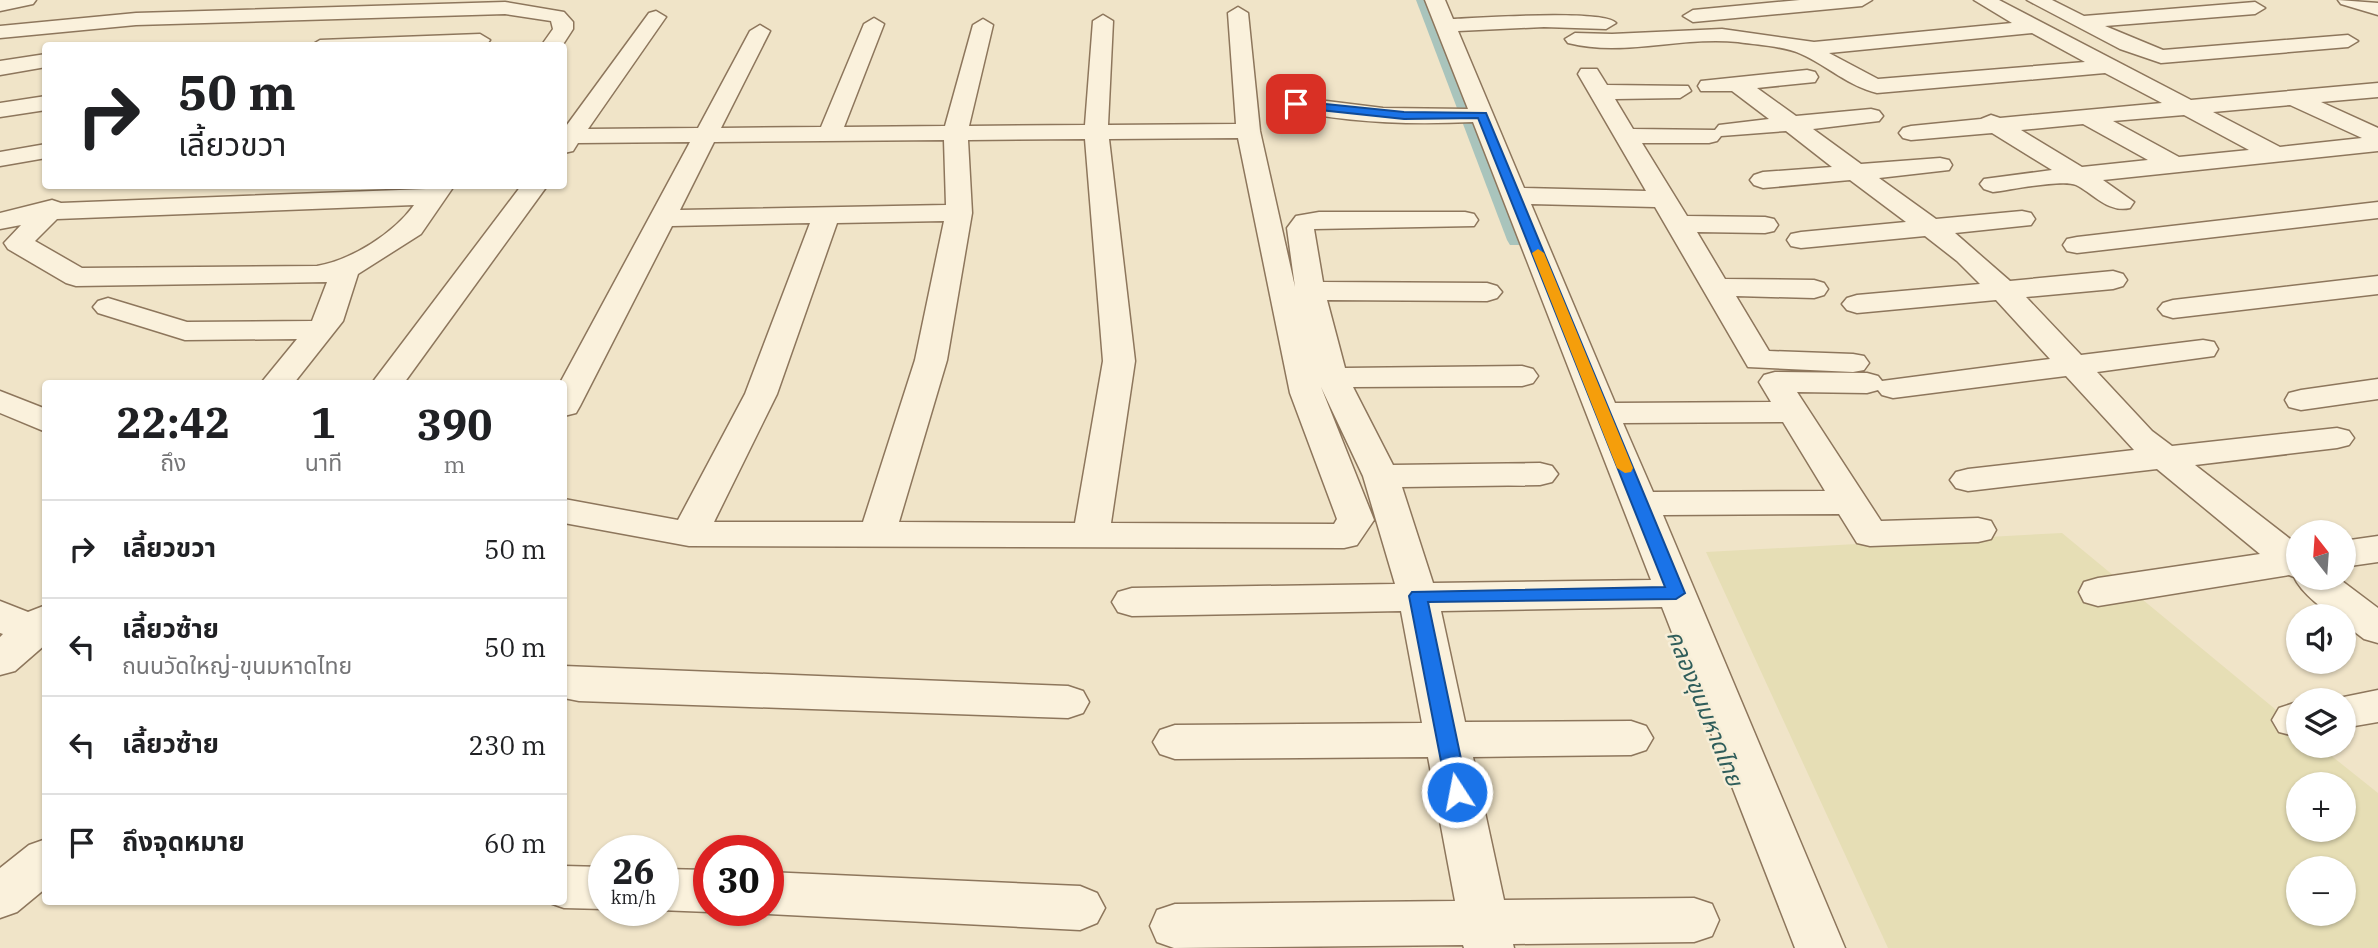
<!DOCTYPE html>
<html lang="th">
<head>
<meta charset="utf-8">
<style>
  :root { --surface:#fff; --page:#f6f6f6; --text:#202124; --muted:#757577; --line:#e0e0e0 }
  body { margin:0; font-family:"IBM Plex Serif","Noto Sans Thai",serif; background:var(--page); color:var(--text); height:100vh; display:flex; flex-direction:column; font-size:26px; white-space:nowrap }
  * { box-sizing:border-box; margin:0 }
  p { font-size:23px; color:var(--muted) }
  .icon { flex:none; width:38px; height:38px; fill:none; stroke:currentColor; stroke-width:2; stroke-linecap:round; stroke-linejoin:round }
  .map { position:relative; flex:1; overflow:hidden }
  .side { position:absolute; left:42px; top:380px; width:525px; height:525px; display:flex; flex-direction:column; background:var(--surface); border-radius:7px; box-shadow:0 2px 5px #0004 }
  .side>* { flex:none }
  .hud { position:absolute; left:42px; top:42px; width:525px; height:147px; border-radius:7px; box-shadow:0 2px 5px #0004; background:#fff; color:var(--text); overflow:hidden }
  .needle { width:46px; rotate:343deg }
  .controls { position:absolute; left:2286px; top:520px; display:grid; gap:14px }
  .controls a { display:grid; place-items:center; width:70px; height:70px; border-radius:50%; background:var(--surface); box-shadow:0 2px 5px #0004; font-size:35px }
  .speed { position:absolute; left:588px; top:835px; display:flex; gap:14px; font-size:35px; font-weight:700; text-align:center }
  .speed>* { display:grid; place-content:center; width:91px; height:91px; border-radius:50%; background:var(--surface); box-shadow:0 2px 5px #0004; line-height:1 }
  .speed small { font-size:18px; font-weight:400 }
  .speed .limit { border:10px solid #d22; background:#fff; color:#111 }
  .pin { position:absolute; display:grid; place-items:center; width:60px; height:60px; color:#fff; margin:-30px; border-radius:14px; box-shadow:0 4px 10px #0006 }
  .me { position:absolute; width:77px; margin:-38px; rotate:349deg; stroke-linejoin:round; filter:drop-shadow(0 0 5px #0008) }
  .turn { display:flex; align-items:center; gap:24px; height:147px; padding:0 21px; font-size:32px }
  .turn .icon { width:91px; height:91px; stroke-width:2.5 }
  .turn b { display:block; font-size:49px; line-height:60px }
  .eta { display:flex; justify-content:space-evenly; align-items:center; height:119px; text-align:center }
  .eta b { font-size:42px; font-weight:800; line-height:49px }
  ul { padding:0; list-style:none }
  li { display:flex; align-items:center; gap:21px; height:98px; padding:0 21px; border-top:2px solid var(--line) }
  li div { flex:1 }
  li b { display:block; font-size:26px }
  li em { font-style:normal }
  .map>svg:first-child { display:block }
  .farmland { fill:#e6deb5; fill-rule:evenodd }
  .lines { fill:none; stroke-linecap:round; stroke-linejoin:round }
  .canal { fill:#a9c4bc; fill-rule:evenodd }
  .minor-casing { stroke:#8d765c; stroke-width:3 }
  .minor { fill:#faf1dc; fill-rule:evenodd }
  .route { fill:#1a73e8; stroke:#114b97; stroke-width:2 }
  .slow { fill:#f59e0b }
  .labels { text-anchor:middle; stroke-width:5; stroke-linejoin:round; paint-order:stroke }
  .water-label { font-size:23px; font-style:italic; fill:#2f5d5a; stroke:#f7eed8 }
</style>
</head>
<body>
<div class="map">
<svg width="2378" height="948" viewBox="0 0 2378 948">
  <rect width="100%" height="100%" fill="#f0e4c8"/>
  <path class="farmland" d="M2062 533 2298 728V746H2319L2378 793V948H1888L1706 552ZM2298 784H2343V830H2298ZM2298 868H2343V914H2298Z"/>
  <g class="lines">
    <path class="canal" d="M1416 0H1434L1531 240 1528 245H1510L1507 240Z"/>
    <defs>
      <path id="minor" d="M0 0H36L33 4 0 11Z
        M1425 0H1445L1453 19C1477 18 1605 9 1616 23L1606 29 1544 27 1458 31 1524 188 1646 191 1578 74 1581 69H1597L1607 85 1688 86 1691 91 1680 98 1615 99 1633 129 1715 130 1719 125 1769 119 1732 91H1701L1698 86 1701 81 1807 70 1815 72 1818 77 1815 82 1757 88 1796 116 1871 109 1879 111 1883 116 1879 121 1813 129 1861 164 1940 158 1949 160 1952 165 1949 170 1879 178 1936 219 2022 211 2031 213 2035 219 2031 225 1955 233 2010 281 2113 271 2123 274 2127 280 2123 286 2113 289 2026 297 2081 355 2203 340 2214 342 2218 349 2214 356 2097 372 2152 431 2172 446 2337 428 2349 431 2354 438 2349 445 2337 448 2195 465 2298 545V578H2338L2378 608V643L2364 639 2343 623V616C2327 616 2300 591 2294 577L2289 575 2098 606 2084 602 2079 592 2084 582 2098 578 2260 554 2157 469 1968 491 1956 488 1950 480 1956 472 1968 469 2134 450 2066 376 1893 398 1882 395 1878 390 1867 393 1797 392 1881 521 1978 518 1991 521 1996 530 1991 539 1978 542 1870 546 1857 543 1839 514 1663 515 1845 948H1795L1662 607 1441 611 1465 722 1631 721 1646 726 1653 738 1646 750 1631 755 1473 757 1504 900 1694 898 1712 904 1719 920 1712 936 1694 942 1513 944 1514 948H1464L1463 945 1174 948 1157 942 1150 926 1157 910 1175 904 1455 901 1428 757 1175 759 1160 754 1153 742 1160 730 1175 725 1422 723 1401 611 1132 616 1118 612 1112 602 1118 592 1132 588 1395 584 1363 476 1321 387 1374 520 1357 545 1344 548 689 546 564 523V499L678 520 745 394 810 223 672 226 580 406 576 413 564 416V383H560L690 142 578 143 573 151 564 153V129L649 13 656 11 666 17 588 129 698 128 750 31 760 25 770 31 721 128 821 127 864 24 874 18 884 24 844 127 945 126 973 25 983 19 993 25 969 126 1085 125 1093 21 1103 15 1113 21 1108 125 1236 124 1228 13 1238 7 1248 13 1260 131 1295 287 1287 228 1296 216 1319 212H1465L1474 214 1478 220 1474 226 1314 229 1323 282 1487 283 1497 286 1502 292 1497 298 1487 301 1327 300 1345 368 1522 366 1533 369 1538 376 1533 383 1522 386 1353 387 1393 465 1540 463 1552 466 1558 474 1552 482 1540 485 1402 487 1433 583 1651 580 1473 122C1408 125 1341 123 1278 107L1270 95 1281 88 1289 90 1294 97 1383 108 1468 109ZM1786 131 1832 167 1763 172 1754 175 1750 180 1754 185 1763 188 1850 180 1906 222 1801 232 1791 234 1787 240 1791 246 1801 248 1925 236 1957 261 1980 284 1857 295 1847 298 1842 304 1847 310 1857 313 1996 300 2050 359 1882 381 1878 376 1867 373 1775 372 1764 375 1759 382 1771 402 1615 403 1531 204 1655 207 1748 367 1853 372 1864 370 1869 363 1864 356 1853 354 1769 351 1736 296 1814 298 1824 295 1828 289 1824 283 1814 280 1725 279 1697 232 1765 233 1774 231 1778 225 1774 219 1765 217 1687 216 1642 143H1709L1717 141 1721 136ZM1238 138 1290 393 1337 519 1334 524 1111 523 1135 361 1109 139ZM1085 139 1103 361 1075 523 899 522 947 360 972 213 968 140ZM944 140 946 205 680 210 714 142ZM944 221 915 360 863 522H714L777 394 837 223ZM1783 422 1825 491 1653 492 1623 423Z
        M1800 0H1872L1862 6 1693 22 1683 16 1693 10Z
        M1974 0H1999L2191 100 2378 83V97L2321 102 2378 128V151L2103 180 2134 202 2130 208C2108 213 2094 194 2076 185 2063 179 2010 190 1993 192L1984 189 1980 184 1984 179 2052 170 1992 133 1911 140 1903 138 1899 133 1903 128 1911 126 1981 119 1991 115 2000 118 2162 103 2105 73 1877 93C1848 86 1828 66 1801 54 1784 46 1757 45 1738 42 1682 36 1623 57 1568 43L1565 39 1575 33 1612 34 1722 29 1814 42 2012 23ZM2032 33 2085 62 1878 79 1829 53ZM2290 105 2362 138 2280 147 2213 112ZM2184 115 2249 150 2179 157 2113 121ZM2083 124 2148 160 2082 167 2021 130Z
        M2027 0H2052L2084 16 2255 2 2265 8 2255 14 2105 26 2163 50 2348 35 2358 41 2348 47 2161 63 2120 49Z
        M2338 0 2378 3V15L2341 4Z
        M505 2 564 12 573 22V29L562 46H541L553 29 551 21 505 14 136 25 0 38V26L136 13Z
        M480 34 490 40 487 44 310 46 320 40Z
        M46 54V67L0 75V61Z
        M46 96V110L0 117V103Z
        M46 144V158L0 166V152Z
        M428 186H454L421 234 358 274 343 321 294 383H261L297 339 185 340 98 313 93 307 98 301 108 298 187 322 312 321 327 282 76 286 66 283 8 249 4 243 21 225 0 229V213L52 200 61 203 426 189ZM414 205C394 233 352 260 317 266L82 268 35 241 57 219Z
        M521 186H547L404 383H372Z
        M2378 202V218L2077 253 2067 251 2063 245 2067 239 2077 237Z
        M2378 276V294L2173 318 2163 315 2158 309 2163 303 2173 300Z
        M2378 379V399L2301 410 2289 407 2285 400 2289 393 2301 390Z
        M0 391 46 409V432L0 413Z
        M2378 536V562L2343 567V541Z
        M0 601 28 612 46 605V644L15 671 0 675V637L3 634 0 633Z
        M564 666 1068 686 1083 691 1089 702 1083 713 1068 718 579 701 564 698Z
        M2378 690V722L2343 728V700H2329Z
        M2294 703H2298V737L2279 732 2272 720 2279 708Z
        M46 839V888L17 912 0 918V868L29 845Z
        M564 866 604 867V909L564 908 547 902 564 901Z
        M663 869 709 870V910H715L709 912 659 910H663Z
        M768 872 1080 886 1097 893 1105 908 1097 923 1080 930 768 914 756 910H768Z"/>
    </defs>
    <use href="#minor" class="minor-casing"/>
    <use href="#minor" class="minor"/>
  </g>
  <path class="route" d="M1296 101 1404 112 1486 113 1685 593 1676 599 1428 602 1468 792 1465 798 1457 800 1450 798 1447 792 1409 596 1412 592 1665 587 1478 118 1404 119 1292 107V102Z"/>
  <path class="slow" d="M1538 249 1544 253 1633 468 1631 472 1625 473 1617 468 1532 253Z"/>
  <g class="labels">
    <g class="water-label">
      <text transform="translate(1705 708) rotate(68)" y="8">คลองขุนมหาดไทย</text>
    </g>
  </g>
</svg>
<div class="controls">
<a><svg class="needle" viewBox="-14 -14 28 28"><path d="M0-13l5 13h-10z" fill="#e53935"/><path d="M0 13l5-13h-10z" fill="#757577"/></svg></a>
<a><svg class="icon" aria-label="sound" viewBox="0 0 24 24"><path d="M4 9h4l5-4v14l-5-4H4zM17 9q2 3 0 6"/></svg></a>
<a><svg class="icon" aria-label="layers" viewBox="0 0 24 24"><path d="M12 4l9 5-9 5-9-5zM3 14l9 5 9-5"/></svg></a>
<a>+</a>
<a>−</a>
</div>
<div class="speed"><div>26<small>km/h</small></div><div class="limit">30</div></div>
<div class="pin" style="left:1296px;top:104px;background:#d93025"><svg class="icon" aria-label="arrive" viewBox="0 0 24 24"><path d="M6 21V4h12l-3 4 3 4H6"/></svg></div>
<svg class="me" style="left:1457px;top:792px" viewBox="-20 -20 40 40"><circle r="17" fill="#1a73e8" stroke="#fff" stroke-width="3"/><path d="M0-11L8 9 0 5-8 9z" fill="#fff"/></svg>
<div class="hud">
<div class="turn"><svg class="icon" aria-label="right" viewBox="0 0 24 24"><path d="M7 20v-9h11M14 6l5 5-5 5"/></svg><div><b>50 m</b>เลี้ยวขวา</div></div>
</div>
<section class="side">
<div class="eta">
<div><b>22:42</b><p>ถึง</p></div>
<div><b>1</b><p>นาที</p></div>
<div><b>390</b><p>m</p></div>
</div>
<ul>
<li><svg class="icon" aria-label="right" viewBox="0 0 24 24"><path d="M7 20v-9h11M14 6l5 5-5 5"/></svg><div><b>เลี้ยวขวา</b></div><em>50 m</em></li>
<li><svg class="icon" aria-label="left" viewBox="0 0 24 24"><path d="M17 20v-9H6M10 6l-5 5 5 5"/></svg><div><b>เลี้ยวซ้าย</b><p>ถนนวัดใหญ่-ขุนมหาดไทย</p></div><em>50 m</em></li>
<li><svg class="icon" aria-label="left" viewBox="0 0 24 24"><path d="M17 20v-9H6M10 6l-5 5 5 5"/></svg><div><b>เลี้ยวซ้าย</b></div><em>230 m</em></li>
<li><svg class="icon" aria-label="arrive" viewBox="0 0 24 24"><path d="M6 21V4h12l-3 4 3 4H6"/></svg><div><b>ถึงจุดหมาย</b></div><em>60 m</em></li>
</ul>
</section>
</div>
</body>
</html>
